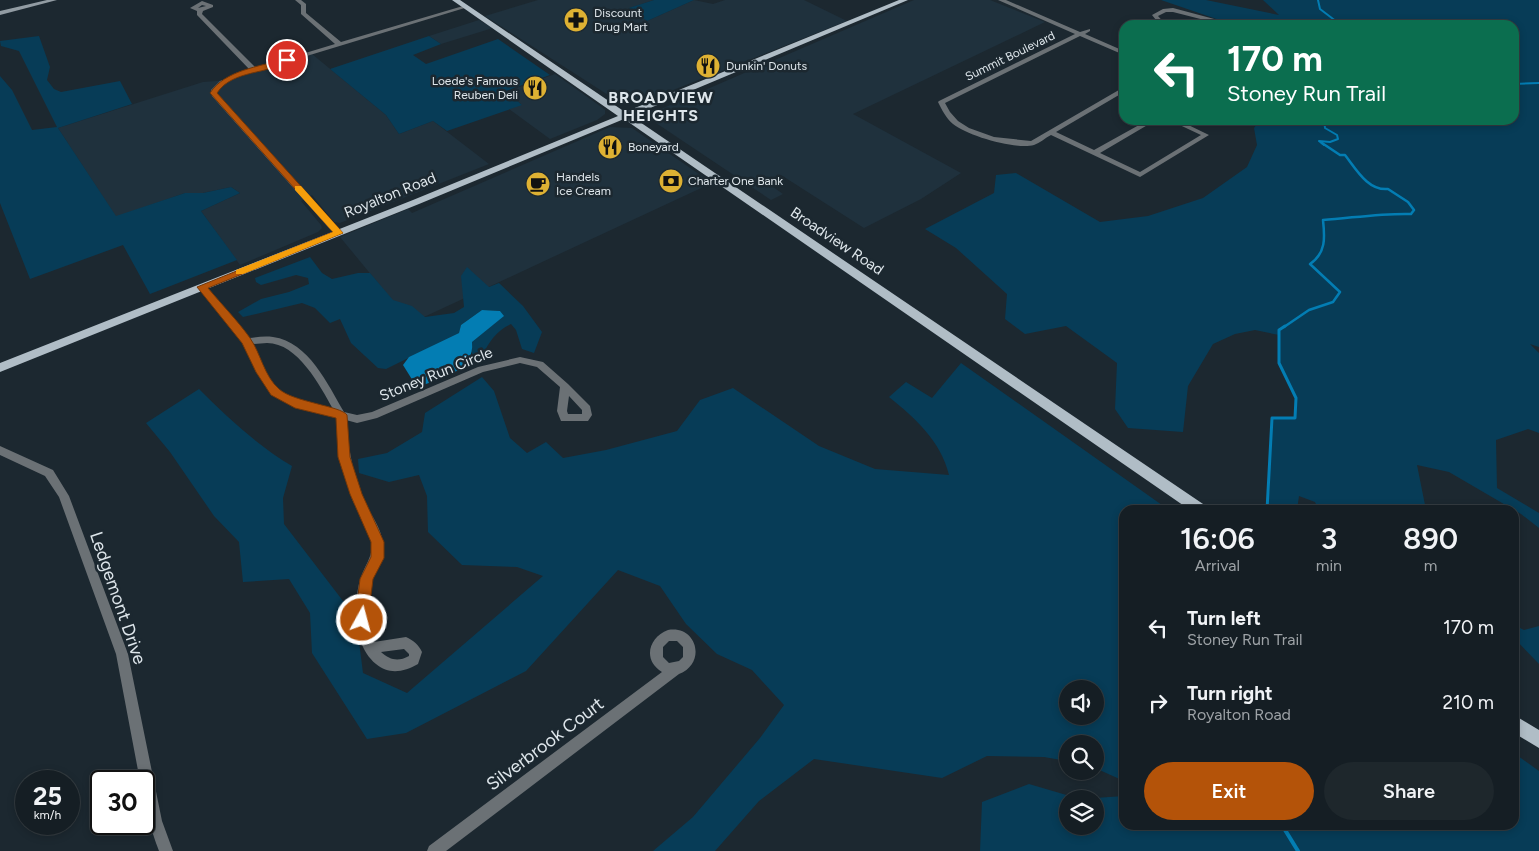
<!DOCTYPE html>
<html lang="en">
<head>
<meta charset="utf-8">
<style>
  :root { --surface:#151e24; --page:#1e272c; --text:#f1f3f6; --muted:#9da2a6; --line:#343c41; --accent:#b45309 }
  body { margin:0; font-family:Figtree,sans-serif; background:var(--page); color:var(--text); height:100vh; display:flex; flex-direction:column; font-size:19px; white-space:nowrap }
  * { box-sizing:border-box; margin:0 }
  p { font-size:16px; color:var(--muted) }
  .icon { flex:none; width:28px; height:28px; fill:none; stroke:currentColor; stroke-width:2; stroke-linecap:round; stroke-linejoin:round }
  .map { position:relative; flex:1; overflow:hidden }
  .sheet { position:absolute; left:1119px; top:505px; width:400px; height:325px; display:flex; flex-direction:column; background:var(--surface); border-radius:15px; box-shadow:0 2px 8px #0003,0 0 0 1px var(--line) }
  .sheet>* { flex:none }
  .guide { position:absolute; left:1119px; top:20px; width:400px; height:105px; border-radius:15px; box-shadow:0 2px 8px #0003,0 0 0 1px var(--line); background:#0b6e4f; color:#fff; overflow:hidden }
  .buttons { position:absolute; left:1059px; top:680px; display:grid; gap:10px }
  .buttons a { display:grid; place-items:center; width:45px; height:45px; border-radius:50%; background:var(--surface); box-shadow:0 2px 8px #0003,0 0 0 1px var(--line); font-size:25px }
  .speed { position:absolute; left:15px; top:770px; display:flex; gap:10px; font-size:25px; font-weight:700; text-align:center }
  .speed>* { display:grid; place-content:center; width:65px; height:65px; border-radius:50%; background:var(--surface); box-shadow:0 2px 8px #0003,0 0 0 1px var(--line); line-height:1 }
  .speed small { font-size:12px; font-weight:400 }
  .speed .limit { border:2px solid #111; border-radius:8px; background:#fff; color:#111 }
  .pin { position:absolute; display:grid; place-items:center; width:42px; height:42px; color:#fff; margin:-21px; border:2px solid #fff; border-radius:50%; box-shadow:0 1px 5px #0007 }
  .me { position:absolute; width:55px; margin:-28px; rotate:7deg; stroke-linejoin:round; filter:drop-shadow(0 0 4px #0008) }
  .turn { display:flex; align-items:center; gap:18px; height:105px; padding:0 25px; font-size:22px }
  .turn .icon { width:65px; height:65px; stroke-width:2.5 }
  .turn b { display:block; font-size:35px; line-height:42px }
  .eta { display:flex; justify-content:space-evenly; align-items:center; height:85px; text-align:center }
  .eta b { font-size:30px; font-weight:600; line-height:35px }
  .primary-button { display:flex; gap:10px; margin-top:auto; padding:10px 25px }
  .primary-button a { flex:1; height:58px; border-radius:30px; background:var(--accent); color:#fff; font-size:20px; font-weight:600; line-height:58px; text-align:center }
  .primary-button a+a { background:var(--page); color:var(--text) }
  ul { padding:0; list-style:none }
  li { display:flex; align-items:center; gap:15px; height:75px; padding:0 25px }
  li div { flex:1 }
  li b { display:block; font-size:19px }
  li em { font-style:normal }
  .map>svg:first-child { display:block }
  .built { fill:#1f313d }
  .green { fill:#073c57; fill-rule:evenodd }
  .water { fill:#037db3 }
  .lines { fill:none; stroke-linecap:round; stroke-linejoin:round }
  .stream-far3 { stroke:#037db3; stroke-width:2 }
  .stream-far2 { stroke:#037db3; stroke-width:2.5 }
  .stream-far1 { stroke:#037db3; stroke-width:3 }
  .stream { stroke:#037db3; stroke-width:4 }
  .street { fill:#6b7175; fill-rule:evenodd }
  .secondary { fill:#929ca3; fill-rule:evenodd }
  .primary { fill:#b0bdc6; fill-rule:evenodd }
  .route { fill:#b45309; stroke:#753606 }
  .slow { fill:#f59e0b }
  .labels { text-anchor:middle; stroke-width:5; stroke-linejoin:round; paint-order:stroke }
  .far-poi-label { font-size:12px; fill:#dee6eb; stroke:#1c2830; text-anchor:start }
  .far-street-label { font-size:12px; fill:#dee6eb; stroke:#1c2830 }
  .street-label { font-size:15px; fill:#dee6eb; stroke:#1c2830 }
  .far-district-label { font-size:16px; font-weight:bold; letter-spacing:1px; fill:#dee6eb; stroke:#1c2830 }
  .near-street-label { font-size:18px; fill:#dee6eb; stroke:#1c2830 }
</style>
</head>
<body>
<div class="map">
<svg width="1539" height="851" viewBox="0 0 1539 851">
  <rect width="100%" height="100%" fill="#1c2830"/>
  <path class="built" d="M538 0H654L630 8 647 21 694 0 713 4 725 0H804L847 21 653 98 627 104 616 100 485 16Z
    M914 0H990L1045 22 853 114 961 173 921 199 864 228 781 175 766 182 783 194 771 200 650 119 654 112Z
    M479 20 493 28 441 44 429 36Z
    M312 54 386 115 399 134 433 121 489 164 340 223 334 222 312 195 301 201 321 225 322 228 318 232 240 265 201 211 240 193 231 187 203 193H185L116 217 58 128 203 82 230 80Z
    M555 74 600 106 605 110V114L597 120 550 139 509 109 521 104 506 92Z
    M610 127 632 128 712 183 411 323 340 237 408 209 412 213Z"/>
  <path class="green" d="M654 0H694L647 21 629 8Z
    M1161 0H1206L1279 15 1263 0H1539V347L1530 344 1539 353V433L1528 429 1496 440 1497 488 1539 513V528L1521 514 1449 472 1417 465 1426 510H1319L1315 502 1299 496 1297 510H1267C1273 479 1267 449 1272 418L1295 417 1296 398 1279 363V335L1255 330 1235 334 1213 344 1188 386 1183 432 1128 428 1115 409 1117 363 1066 326 1025 334 1005 319 1007 294 956 248 925 229 994 193 996 175 1016 173 1100 222 1148 216 1203 198 1247 167 1257 145 1254 128 1260 120H1514V25H1234Z
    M39 36 50 67 47 80 54 89 61 92 120 81 132 104 58 128 116 216 185 193H203L231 187 240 193 201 211 237 260 150 294 123 245 30 279 0 203V76L12 90 32 130 57 127 19 51 1 46 0 41Z
    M429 36 441 44 413 55 426 64 498 39 550 75 506 91 522 105 447 131 433 121 399 134 386 115 330 69Z
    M310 257 322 273 332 279 358 273H370L393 300 412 306 425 317 454 313 464 307 461 276 467 267 489 287 499 283 523 306 542 332 534 353 522 349 516 330 511 324C496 331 489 342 482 356L472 355V342L503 316 500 311 482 310 461 325 459 333 386 369 378 368 351 343 340 319 330 323 315 308 302 303 243 317 238 312 261 299 289 292 309 284 308 278 296 275 261 285 256 282 255 278Z
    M961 363 1169 510H1124V781L1095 768V744H1068L1067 761 1044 757 987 756 942 778 814 759 759 801 715 851H653L693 817 760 738 784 705 752 670 717 654 686 624 660 586 618 570 526 671 406 733 367 739 312 653 310 613 289 579 243 582 239 542 214 516 170 452 146 423 199 389C228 418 257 445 292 466L283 498 284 524 343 601 354 602 363 673 407 693 543 576 517 567 462 565 428 532 427 496 419 475 389 482 359 473 358 459 387 453 422 432 425 413 482 377 494 391 510 438 527 453 546 442 563 458 606 450 677 431 700 400 733 388 819 446 875 469 949 475C941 441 915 418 889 397L906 382 932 398ZM1068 689H1095V716H1068Z
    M1514 625 1524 630 1539 626V664L1514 638Z
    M1514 753 1539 771V851H980L982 802 1029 784 1080 799H1068V826H1095V799H1081L1124 796V825H1514Z"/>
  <path class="water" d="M482 310 500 311 504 316 472 342C475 371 443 377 421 386L413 381 403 365 409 357 459 333 461 325Z"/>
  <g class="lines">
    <path class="stream-far3" d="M1318 0 1320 9 1341 25
      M1514 84 1539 83
      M1324 120 1325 128 1337 135 1338 139 1330 142 1319 141 1324 145"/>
    <path class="stream-far2" d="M1284 327 1309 310 1333 302 1340 292 1310 264C1326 253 1325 238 1323 220 1352 218 1382 213 1411 214L1414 210 1408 202 1388 189C1368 191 1356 169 1345 155H1340L1322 143"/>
    <path class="stream-far1" d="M1267 510 1272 418H1295L1296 398 1279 363V330L1285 326"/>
    <path class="stream" d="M1282 825 1298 851"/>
    <path class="street" d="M295 0H301L306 4V13L341 42 463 6 468 7 241 76 224 83 217 90 218 96 232 113 341 231V235H335L212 96 211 90 220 81 250 70 197 15V11L190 8 202 1 213 5V7L203 11 202 14 256 68 335 44 301 14V5ZM202 5 206 6 198 8Z
      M998 0H1006L1080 32 1090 29V31L1085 34 1124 51V55L1080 36 945 103 950 112 958 121 969 128 994 137 1031 141 1124 87V92L1056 132 1094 150 1148 120H1156L1100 153 1140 172 1201 135 1169 120H1178L1209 135 1140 177 1051 135C1045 138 1040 143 1034 145 1016 150 968 136 953 124 946 118 942 110 938 102L939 101 1075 34Z
      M1173 8 1233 24 1234 25H1224L1173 12H1166L1158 16 1166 25H1160L1152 15 1163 9Z
      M201 284 204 285 249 338C257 337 265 336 273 337 309 342 328 385 344 412L357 415 372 412 478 367 520 357 543 362 568 384 590 406 592 415 588 421H561L557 411 560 387 537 367 520 363 483 372 377 418 357 423 346 420C348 444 352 469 360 492 367 511 384 528 383 549 383 559 376 568 373 577 366 597 367 623 374 642L406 637C413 640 419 645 422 652L418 664C404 672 389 675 376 664 353 645 352 604 361 577 365 565 374 555 371 542 368 524 355 510 350 493 341 469 338 443 336 418L296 408 272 394 256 372 243 342 197 287ZM267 343C298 343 320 386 333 409 316 405 291 401 278 389 266 377 260 359 253 344ZM569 396 582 410V414H568L567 411ZM404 649 409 654V656C398 662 390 660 381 652Z
      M0 446 53 470 69 496 128 654 162 821 173 851H159C150 827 144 807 144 781H140L116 654 59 497 45 476 0 455Z
      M668 630C697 625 707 663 679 674L446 851H427L429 846 662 672C642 660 649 637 668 630ZM669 641H677L683 647V657L679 661 669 663 663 657V647Z"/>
    <path class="secondary" d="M47 0H57L0 15V11Z"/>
    <path class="primary" d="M452 0H460L625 112 899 0H908L631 116 1206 506 1208 510H1190L624 119 419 204 0 372V363L413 200 618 116Z
      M1514 715 1539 730V748L1514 733Z"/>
  </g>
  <path class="route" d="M284 59 290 60C269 75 233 69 217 93L343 233 208 288C222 305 238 321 250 338 261 354 264 376 279 389 293 402 341 406 347 415L350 457 362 494 384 542V558L373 579 368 620 366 625 362 627 357 625 355 620 360 579 371 557V542L350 494 338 457 336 418 295 408 271 395 256 372 242 343 197 287 333 232 210 93C225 70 259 67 284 59Z"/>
  <path class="slow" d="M295 186H301L343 233 243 274H236V270L333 232 295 190Z"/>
  <defs>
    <symbol id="pharmacy-disc" viewBox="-11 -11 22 22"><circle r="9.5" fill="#deb133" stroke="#1c2830"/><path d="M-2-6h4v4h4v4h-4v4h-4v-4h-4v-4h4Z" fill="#111"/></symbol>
    <symbol id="restaurant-disc" viewBox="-11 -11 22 22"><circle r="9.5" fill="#deb133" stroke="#1c2830"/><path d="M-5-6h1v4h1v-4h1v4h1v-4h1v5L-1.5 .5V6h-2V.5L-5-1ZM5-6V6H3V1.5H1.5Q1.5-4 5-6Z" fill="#111"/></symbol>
    <symbol id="bank-disc" viewBox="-11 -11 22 22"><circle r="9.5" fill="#deb133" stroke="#1c2830"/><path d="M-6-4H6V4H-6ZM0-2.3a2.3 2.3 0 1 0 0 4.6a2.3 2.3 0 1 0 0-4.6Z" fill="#111"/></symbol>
    <symbol id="cafe-disc" viewBox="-11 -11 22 22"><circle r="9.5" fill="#deb133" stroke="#1c2830"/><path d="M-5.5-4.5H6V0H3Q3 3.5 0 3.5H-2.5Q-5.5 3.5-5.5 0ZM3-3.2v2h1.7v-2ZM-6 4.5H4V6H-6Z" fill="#111"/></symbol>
  </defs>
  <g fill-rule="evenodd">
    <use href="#pharmacy-disc" x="562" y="6" width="28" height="28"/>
    <use href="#restaurant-disc" x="694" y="52" width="28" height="28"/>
    <use href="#restaurant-disc" x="521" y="74" width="28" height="28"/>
    <use href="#restaurant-disc" x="596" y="133" width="28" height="28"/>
    <use href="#bank-disc" x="657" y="167" width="28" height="28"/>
    <use href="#cafe-disc" x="524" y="170" width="28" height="28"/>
  </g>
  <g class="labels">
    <g class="far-poi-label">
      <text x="594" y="17">Discount<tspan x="594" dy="14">Drug Mart</tspan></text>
      <text x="726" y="70">Dunkin' Donuts</text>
      <text x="518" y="85" text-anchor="end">Loede's Famous<tspan x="518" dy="14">Reuben Deli</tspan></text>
      <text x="628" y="151">Boneyard</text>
      <text x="556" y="181">Handels<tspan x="556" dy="14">Ice Cream</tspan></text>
      <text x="688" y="185">Charter One Bank</text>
    </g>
    <g class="far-street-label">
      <text transform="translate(1010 56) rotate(-26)" y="4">Summit Boulevard</text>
    </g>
    <g class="street-label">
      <text transform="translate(390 195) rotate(-22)" y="5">Royalton Road</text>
      <text transform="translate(837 241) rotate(34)" y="5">Broadview Road</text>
      <text transform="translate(436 374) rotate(-22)" y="5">Stoney Run Circle</text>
    </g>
    <g class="far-district-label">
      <text x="661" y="103">BROADVIEW<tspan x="661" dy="18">HEIGHTS</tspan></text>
    </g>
    <g class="near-street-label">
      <text transform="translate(118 598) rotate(71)" y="6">Ledgemont Drive</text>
      <text transform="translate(545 744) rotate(-37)" y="6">Silverbrook Court</text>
    </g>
  </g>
</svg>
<div class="buttons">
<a><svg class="icon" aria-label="sound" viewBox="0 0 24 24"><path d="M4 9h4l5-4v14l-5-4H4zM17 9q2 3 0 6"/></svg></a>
<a><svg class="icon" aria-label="search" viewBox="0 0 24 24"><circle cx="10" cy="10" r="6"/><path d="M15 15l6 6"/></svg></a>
<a><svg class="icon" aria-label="layers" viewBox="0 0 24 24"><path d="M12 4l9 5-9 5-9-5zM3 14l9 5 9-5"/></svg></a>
</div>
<div class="speed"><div>25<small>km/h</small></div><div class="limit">30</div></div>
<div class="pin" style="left:287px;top:60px;background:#d93025"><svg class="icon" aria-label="arrive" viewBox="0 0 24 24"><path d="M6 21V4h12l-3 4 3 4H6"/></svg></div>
<svg class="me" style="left:362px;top:620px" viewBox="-20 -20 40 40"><circle r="17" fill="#b45309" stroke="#fff" stroke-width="3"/><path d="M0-11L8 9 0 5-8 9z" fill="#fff"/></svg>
<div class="guide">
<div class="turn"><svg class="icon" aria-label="left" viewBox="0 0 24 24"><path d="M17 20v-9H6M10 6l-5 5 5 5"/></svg><div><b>170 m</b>Stoney Run Trail</div></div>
</div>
<section class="sheet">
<div class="eta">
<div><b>16:06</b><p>Arrival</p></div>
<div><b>3</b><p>min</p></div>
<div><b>890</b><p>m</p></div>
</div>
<ul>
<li><svg class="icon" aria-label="left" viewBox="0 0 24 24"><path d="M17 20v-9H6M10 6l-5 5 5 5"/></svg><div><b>Turn left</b><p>Stoney Run Trail</p></div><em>170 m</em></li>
<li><svg class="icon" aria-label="right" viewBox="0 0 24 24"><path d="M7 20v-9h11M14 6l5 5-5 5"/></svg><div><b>Turn right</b><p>Royalton Road</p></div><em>210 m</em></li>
</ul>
<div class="primary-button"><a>Exit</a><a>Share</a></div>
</section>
</div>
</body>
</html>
